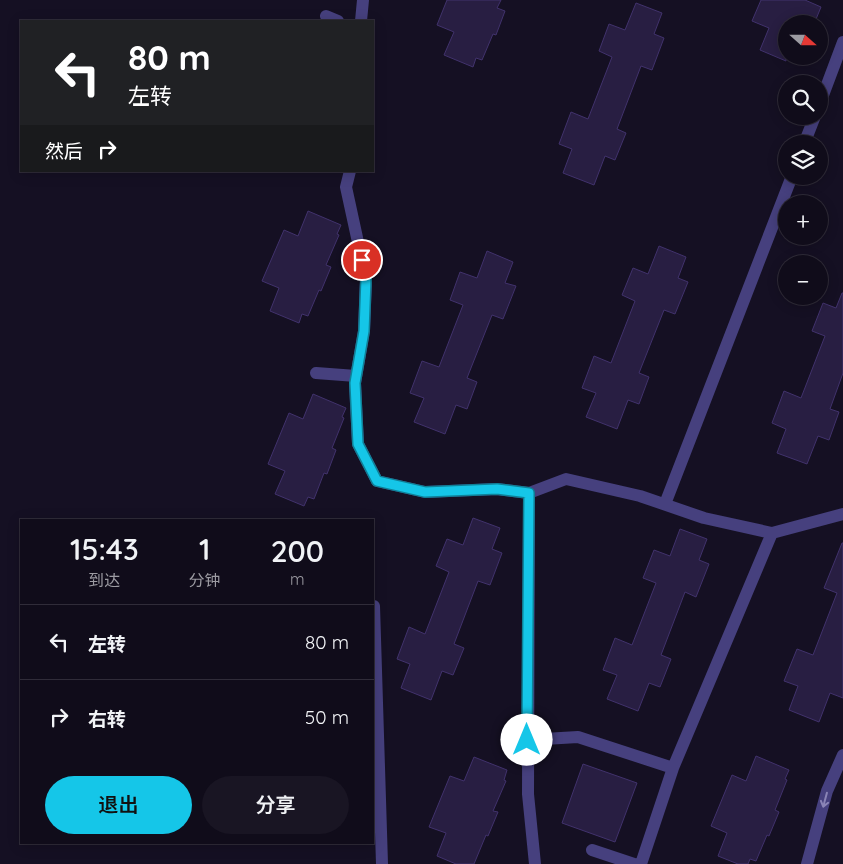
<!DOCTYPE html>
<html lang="zh">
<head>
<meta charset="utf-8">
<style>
  :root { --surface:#100c1a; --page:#191523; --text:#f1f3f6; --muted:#9c9ba2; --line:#302c39; --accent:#15c6e8 }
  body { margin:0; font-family:Quicksand,"Noto Sans SC",sans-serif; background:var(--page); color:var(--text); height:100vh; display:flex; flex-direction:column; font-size:19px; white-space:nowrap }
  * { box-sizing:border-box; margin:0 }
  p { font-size:16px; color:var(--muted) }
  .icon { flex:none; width:28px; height:28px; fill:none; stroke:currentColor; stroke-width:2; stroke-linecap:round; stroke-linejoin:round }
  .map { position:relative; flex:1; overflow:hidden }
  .drawer { position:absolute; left:20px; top:519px; width:354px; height:325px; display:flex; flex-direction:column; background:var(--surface); border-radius:0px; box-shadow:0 2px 12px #0003,0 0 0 1px var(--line) }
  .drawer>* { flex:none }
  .guide { position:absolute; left:20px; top:20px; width:354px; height:152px; border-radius:0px; box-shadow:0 2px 12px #0003,0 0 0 1px var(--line); background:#202124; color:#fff; overflow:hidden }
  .needle { width:32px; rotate:111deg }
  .fabs { position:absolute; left:778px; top:15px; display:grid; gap:10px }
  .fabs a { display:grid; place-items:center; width:50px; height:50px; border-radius:50%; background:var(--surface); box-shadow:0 2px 12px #0003,0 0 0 1px var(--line); font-size:25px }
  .pin { position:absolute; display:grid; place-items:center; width:42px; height:42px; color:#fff; margin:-21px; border:2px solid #fff; border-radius:50%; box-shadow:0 1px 5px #0007 }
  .me { position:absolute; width:55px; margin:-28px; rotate:0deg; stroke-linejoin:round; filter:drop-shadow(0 0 4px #0008) }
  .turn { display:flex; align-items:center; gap:18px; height:105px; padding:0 25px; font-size:22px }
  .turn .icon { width:65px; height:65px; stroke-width:2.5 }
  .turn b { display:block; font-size:35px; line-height:42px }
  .then { display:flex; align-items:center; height:48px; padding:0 25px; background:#0003; gap:10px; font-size:19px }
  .eta { display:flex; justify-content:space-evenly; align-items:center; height:85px; text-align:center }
  .eta b { font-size:30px; font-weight:600; line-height:35px }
  .button { display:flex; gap:10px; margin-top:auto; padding:10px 25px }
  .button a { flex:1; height:58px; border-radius:30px; background:var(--accent); color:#111; font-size:20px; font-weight:600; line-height:58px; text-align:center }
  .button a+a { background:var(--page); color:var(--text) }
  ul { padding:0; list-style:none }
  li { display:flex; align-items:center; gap:15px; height:75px; padding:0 25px; border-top:1px solid var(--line) }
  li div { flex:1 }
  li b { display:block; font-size:19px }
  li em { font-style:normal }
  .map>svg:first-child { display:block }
  .building { fill:#281e42; stroke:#41326c }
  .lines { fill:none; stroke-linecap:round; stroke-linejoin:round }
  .minor { stroke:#46407e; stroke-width:12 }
  .oneway { stroke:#8a84b6 }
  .route-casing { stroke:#0e8197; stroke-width:12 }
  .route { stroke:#15c6e8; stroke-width:9 }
</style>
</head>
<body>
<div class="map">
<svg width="843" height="864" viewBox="0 0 843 864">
  <rect width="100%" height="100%" fill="#151023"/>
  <path class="building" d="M447 0H501L497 8 505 11 496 35 493 34 482 60 476 58 473 67 444 55 454 32 437 25Z
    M761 0H805L821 7 814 24H786V61L760 50 769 28 752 21Z
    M636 3 662 13 654 34 664 38 652 70 641 66 617 129 626 133 615 160 605 156 594 185 563 173 572 149 559 144 571 112 588 119 612 57 599 51 609 24 625 30Z
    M308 211 341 225 337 234 339 235 326 265 331 267 321 291 319 290 308 316 302 314 299 323 270 311 279 288 262 281 284 230 298 236Z
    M659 246 686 257 678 278 688 282 675 314 664 310 639 373 649 377 639 404 628 400 617 429 586 417 596 393 582 388 594 356 611 363 635 301 622 295 633 268 648 274Z
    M487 251 513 262 505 283 516 286 503 319 492 315 467 378 477 382 467 409 456 405 445 434 414 422 424 398 410 393 422 361 439 367 463 305 450 300 460 272 477 278Z
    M842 293H843V373L830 409 839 412 829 440 818 436 807 464 777 453 786 429 772 423 784 391 801 398 825 336 812 331 823 303 836 308Z
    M313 394 346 408 342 417 344 418 332 448 336 450 327 474 324 473 314 499 308 497 304 506 275 494 285 471 268 464 289 413 303 419Z
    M473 518 500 528 492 549 502 553 490 585 478 581 454 644 464 648 453 675 442 671 431 700 401 688 410 664 397 659 409 627 425 634 449 572 436 566 447 539 463 545Z
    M680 529 707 539 699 560 709 564 696 597 685 592 661 655 671 659 660 687 649 683 638 711 607 699 617 675 603 670 615 638 632 645 656 583 643 578 654 550 670 556Z
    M842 543H843V698L830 693 819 722 789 710 798 686 784 681 797 649 813 655 837 593 824 588Z
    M756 756 789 770 785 779 787 780 775 810 779 812 769 836 767 835 756 861 750 859 748 864H738L718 856 727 833 711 826 732 775 746 781Z
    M474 757 507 770 504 780 506 781 493 811 498 812 488 836 486 835 474 864H456L437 856 446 833 429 827 450 776 464 781Z
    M583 764 637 783 615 842 562 823Z"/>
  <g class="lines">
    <path class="minor" d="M326 16 338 21
      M361 21 363 0
      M819 106 843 42
      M804 144 815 116
      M350 171 346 187 366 279 364 331 355 383 358 444 377 481 425 492 497 489 529 493 528 794 535 864
      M316 373 356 376
      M529 493 566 479 640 496 704 518 772 533 843 514
      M665 504 792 176
      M372 606H374L382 864
      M527 740 578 737 673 768 772 533
      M592 850 634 864
      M641 864 673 768
      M807 864 827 791 843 755"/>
  </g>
  <defs><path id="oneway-shaft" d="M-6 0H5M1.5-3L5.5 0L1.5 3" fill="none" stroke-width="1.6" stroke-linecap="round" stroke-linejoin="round" transform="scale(1.25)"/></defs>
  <use class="oneway" href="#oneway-shaft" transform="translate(825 800) rotate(105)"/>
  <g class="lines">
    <defs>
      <path id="route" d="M362 260 366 279 364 331 355 383 358 444 377 481 425 492 497 489 529 493 527 740"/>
    </defs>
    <use href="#route" class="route-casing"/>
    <use href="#route" class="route"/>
  </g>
</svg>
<div class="fabs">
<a><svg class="needle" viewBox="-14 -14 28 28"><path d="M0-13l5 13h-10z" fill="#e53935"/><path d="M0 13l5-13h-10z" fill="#9c9ba2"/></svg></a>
<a><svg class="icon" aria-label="search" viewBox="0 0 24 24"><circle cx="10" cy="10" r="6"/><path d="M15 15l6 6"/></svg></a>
<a><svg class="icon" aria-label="layers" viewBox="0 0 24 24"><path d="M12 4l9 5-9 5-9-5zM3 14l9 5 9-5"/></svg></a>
<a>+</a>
<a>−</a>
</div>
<div class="pin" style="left:362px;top:260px;background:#d93025"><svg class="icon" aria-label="arrive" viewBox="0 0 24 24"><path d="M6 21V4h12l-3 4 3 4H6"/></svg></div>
<svg class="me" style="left:527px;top:740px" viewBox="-20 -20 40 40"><circle r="19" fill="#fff"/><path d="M0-13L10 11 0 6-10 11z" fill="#15c6e8"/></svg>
<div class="guide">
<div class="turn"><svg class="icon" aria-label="left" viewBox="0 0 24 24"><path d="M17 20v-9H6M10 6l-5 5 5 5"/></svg><div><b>80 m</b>左转</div></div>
<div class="then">然后<svg class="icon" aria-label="right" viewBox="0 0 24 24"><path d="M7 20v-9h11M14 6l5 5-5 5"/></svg></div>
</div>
<section class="drawer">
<div class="eta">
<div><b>15:43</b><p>到达</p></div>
<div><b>1</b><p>分钟</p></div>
<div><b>200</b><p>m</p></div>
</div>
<ul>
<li><svg class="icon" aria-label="left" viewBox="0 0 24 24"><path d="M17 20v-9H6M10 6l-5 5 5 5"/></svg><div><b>左转</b></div><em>80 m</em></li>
<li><svg class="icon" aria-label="right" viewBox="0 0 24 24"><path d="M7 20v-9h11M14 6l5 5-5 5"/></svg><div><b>右转</b></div><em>50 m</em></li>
</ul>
<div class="button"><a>退出</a><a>分享</a></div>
</section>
</div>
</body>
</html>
